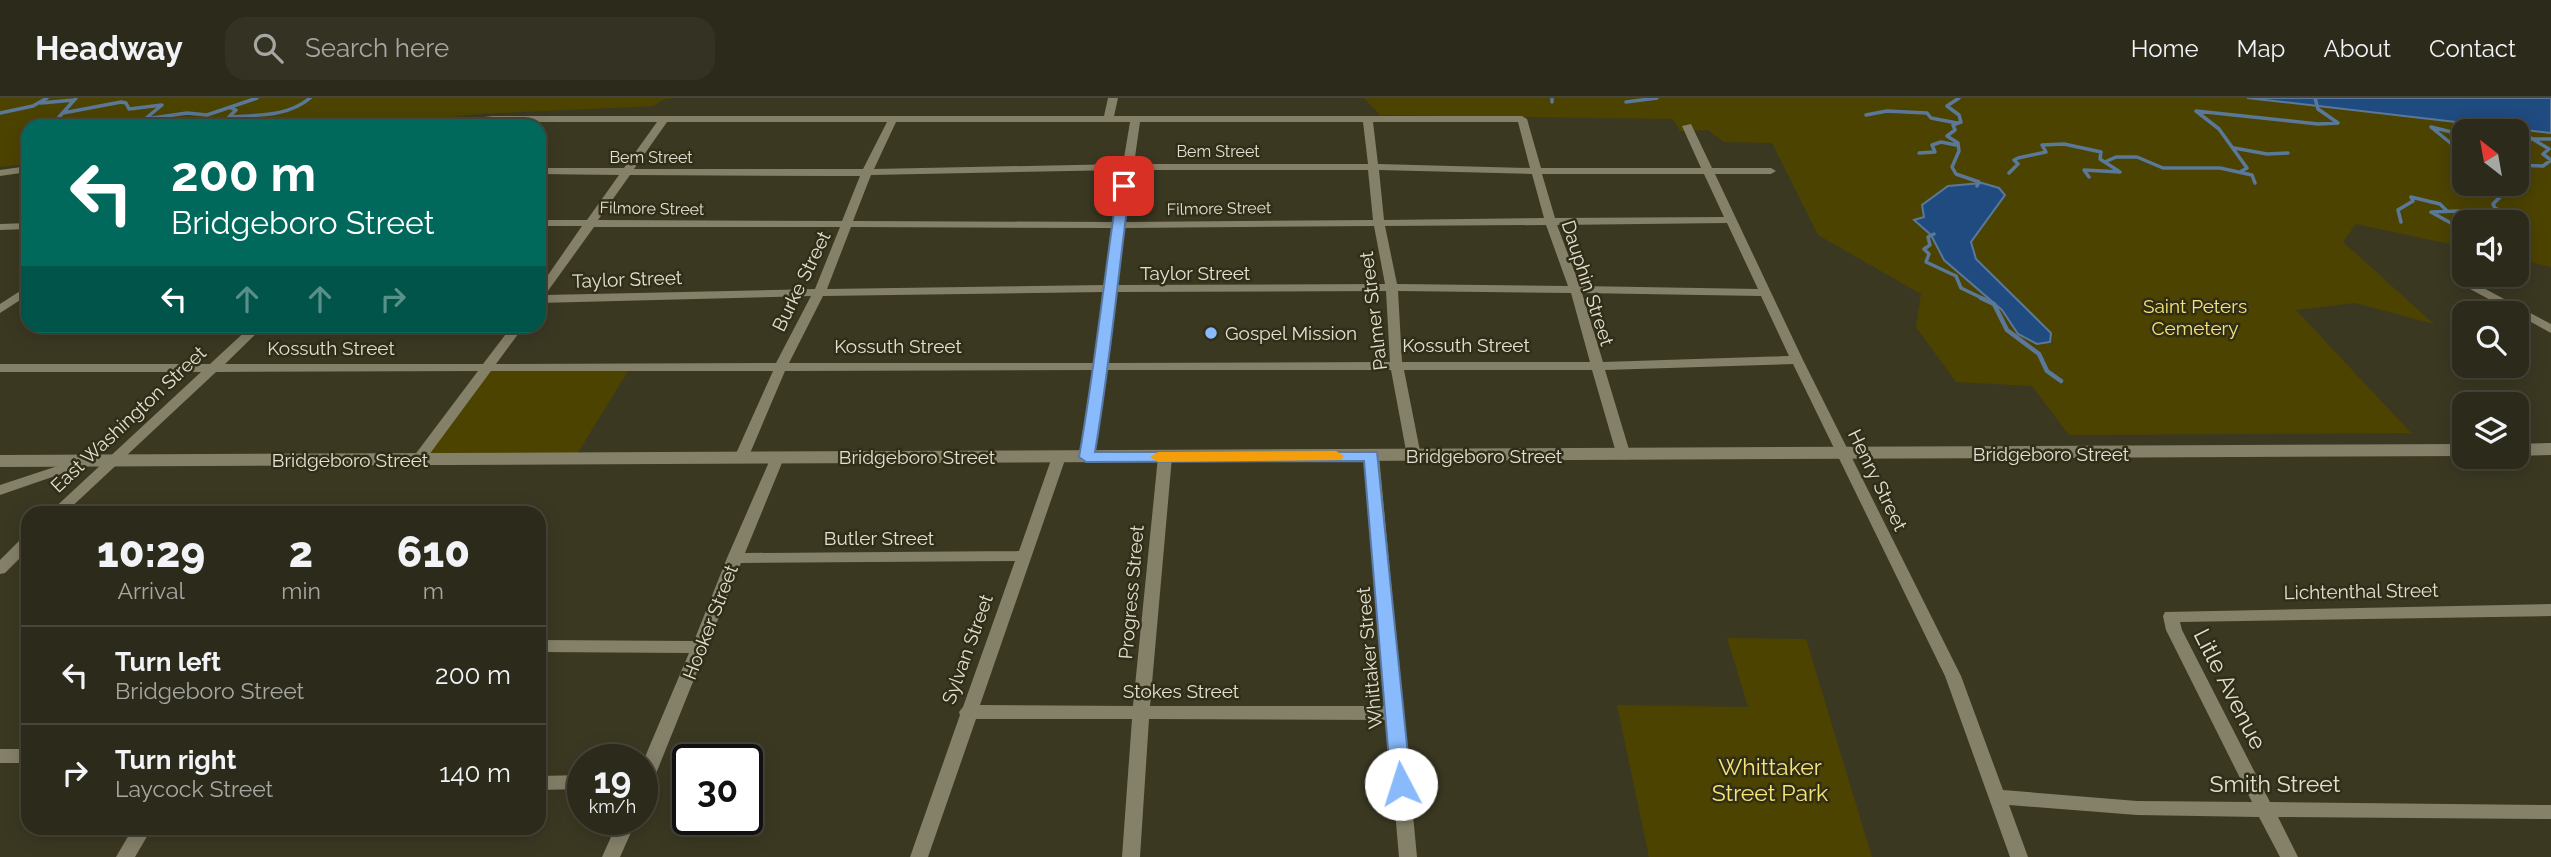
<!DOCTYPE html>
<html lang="en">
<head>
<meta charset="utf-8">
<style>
  :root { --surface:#2c2a1a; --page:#343223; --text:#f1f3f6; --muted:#a6a7a2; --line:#484639 }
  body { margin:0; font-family:Raleway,sans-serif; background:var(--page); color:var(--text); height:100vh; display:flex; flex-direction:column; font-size:26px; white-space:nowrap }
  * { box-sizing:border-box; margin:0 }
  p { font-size:23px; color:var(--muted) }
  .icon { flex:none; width:38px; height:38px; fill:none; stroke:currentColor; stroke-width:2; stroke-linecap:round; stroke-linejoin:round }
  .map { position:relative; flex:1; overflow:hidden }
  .details { position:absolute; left:21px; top:408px; width:525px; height:329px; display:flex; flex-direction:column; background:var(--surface); border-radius:21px; box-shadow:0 4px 18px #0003,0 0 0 2px var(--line) }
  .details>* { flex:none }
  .guide { position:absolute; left:21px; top:21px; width:525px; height:214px; border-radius:21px; box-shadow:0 4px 18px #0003,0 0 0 2px var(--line); background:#00695c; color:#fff; overflow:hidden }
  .needle { width:46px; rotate:329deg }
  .fabs { position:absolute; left:2452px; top:21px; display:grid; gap:14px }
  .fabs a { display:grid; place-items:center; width:77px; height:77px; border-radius:14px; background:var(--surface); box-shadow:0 4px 18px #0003,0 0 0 2px var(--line); font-size:35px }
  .speed { position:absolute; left:567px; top:646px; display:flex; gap:14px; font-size:35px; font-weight:700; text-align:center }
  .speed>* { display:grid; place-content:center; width:91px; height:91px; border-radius:50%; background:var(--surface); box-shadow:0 4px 18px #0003,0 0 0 2px var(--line); line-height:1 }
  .speed small { font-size:18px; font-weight:400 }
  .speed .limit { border:4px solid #111; border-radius:10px; background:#fff; color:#111 }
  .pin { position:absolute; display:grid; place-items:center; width:60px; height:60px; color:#fff; margin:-30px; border-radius:14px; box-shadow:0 4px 10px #0006 }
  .me { position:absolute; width:77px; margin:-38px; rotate:355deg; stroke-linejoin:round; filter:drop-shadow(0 0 5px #0008) }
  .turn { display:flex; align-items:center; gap:24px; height:147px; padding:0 35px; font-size:32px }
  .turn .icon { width:91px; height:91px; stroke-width:2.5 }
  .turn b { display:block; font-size:49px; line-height:60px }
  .lanes { display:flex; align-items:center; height:66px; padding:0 35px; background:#0003; justify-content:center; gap:35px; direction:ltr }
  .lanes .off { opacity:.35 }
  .eta { display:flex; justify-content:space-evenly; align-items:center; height:119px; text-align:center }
  .eta b { font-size:42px; font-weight:800; line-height:49px }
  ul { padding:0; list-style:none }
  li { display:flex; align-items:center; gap:21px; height:98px; padding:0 35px; border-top:2px solid var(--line) }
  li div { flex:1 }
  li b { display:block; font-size:26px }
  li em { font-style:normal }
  header { display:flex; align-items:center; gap:42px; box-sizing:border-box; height:98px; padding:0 35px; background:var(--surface); border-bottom:2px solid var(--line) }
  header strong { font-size:33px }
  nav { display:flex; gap:38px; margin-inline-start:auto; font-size:24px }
  .search { width:490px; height:63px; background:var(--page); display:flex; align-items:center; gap:18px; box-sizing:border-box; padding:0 24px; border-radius:21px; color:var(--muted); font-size:26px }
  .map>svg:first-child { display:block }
  .green { fill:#4d4300; fill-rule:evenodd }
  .water { fill:#1f4b80; stroke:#5a7899; stroke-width:2 }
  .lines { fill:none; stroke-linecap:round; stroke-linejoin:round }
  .stream-far1 { stroke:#5a7899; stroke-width:3.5 }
  .stream { stroke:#5a7899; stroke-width:4.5 }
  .minor { fill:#858169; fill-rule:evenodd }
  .secondary { fill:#858169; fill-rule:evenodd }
  .route { fill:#88bafc; stroke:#5879a4; stroke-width:2 }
  .slow { fill:#f59e0b }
  .poi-dot { fill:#88bafc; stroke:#312e18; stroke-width:2.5 }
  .labels { text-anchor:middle; stroke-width:5; stroke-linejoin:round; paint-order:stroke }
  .far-street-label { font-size:16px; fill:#e2e0d3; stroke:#312e18 }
  .street-label { font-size:19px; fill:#e2e0d3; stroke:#312e18 }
  .park-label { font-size:19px; fill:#f6e477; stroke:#312e18 }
  .poi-label { font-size:19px; fill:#e2e0d3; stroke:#312e18; text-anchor:start }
  .near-street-label { font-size:23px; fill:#e2e0d3; stroke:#312e18 }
  .near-park-label { font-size:23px; fill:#f6e477; stroke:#312e18 }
</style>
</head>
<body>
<header>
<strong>Headway</strong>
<div class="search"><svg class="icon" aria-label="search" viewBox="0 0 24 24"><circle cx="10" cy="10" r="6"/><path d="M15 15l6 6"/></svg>Search here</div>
<nav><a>Home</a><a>Map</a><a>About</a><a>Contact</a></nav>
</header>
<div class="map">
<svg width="2551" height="759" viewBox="0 0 2551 759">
  <rect width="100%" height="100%" fill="#3b3822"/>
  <path class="green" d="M0 0H673L662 2 654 8 481 16 370 28H28V66L0 69Z
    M1364 0H2247L2551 35V169L2517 161 2516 124H2464V149L2356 126 2343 144 2434 226 2355 205 2296 212 2411 335 2069 337 2032 288 1956 284 1916 229 1921 196 1818 137 1772 45 1724 44 1708 32 1680 33 1673 21 1380 17ZM2464 33H2516V86H2464Z
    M631 268 574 361 418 362 488 269Z
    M1727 540 1806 541 1872 759H1649L1617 607 1748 609Z"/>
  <path class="water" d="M2247 0H2551V35L2283 4Z
    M1982 85 1999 90 2005 97 1971 144 1976 161 2051 235 2050 244 2037 246 2018 236 2002 212 1944 162 1931 137 1914 122 1924 119 1922 107 1948 88Z"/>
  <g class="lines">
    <path class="stream-far1" d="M1552 0V4
      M1959 0 1947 8 1959 17 1961 24
      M1626 4 1657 0
      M41 5 74 2
      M231 10 236 12 229 19C257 17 288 19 310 0
      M0 15 33 8 47 0
      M63 15 121 4 126 5 129 11 162 7 145 21 187 15 207 17 257 0
      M1866 17 1887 13 1927 15 1931 20 1957 25
      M1961 24 1953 27 1955 32 1947 38 1958 45 1959 53 1952 69 1956 76 1979 84 1977 88
      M51 28 76 0
      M2464 37 2431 29 2459 52 2464 72
      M2516 41H2551
      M2234 50 2267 56 2288 55
      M1919 55 1935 54 1932 47 1941 44 1956 47
      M2107 63 2116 59H2137L2163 70H2220L2252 77 2255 85
      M2517 67 2543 68 2551 62 2543 56 2549 51 2531 40
      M2240 74 2247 70 2219 31 2196 13 2318 26 2338 25 2318 11 2315 0
      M2009 75 2018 66 2014 62 2018 60 2046 54 2042 47 2064 46 2101 54 2100 61 2120 74 2084 72 2089 79
      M2485 86 2501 98 2493 106 2495 110 2518 120 2520 126 2516 128
      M2401 124 2398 112 2413 103 2411 99 2440 106 2447 113
      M1934 136 1928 139 1930 147 1924 151 1929 156 1926 164 1956 178 1961 190 1984 201
      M2464 142 2457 139 2458 129 2431 114 2458 113 2500 124"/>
    <path class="stream" d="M1981 200 1994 206 2007 232 2039 256 2047 273 2061 283"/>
    <path class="minor" d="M1108 0H1118L1114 18H1522L1527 21 1541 70H1701L1682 28 1691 26 1712 70H1771L1776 73 1771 76H1715L1803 262 1961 578 2003 692 2137 703 2252 704 2166 532 2163 518 2165 514 2551 506V518L2180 524 2182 532 2270 704 2551 707V721L2278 719 2298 759H2280L2259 719 2137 717 2009 707 2028 759H2010L1945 578 1793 266 1605 272 1631 358 1624 362 1617 358 1592 272H1404L1421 358 1414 362 1407 358 1391 272H1106L1093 359 1086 363 1079 359 1093 272 785 273 748 360 741 364 734 360 773 273H491L423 365 418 366 411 362 478 273 216 274 65 415H49L201 274H0V266H210L251 228H264L225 266H483L512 228H524L496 266 776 265 811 198 539 205V190L582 128H539V122H587L619 77 539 76V70H624L657 24H493L457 28H426L431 25 493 18H1104ZM667 24H887L863 71H634ZM896 24H1130L1123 66 874 71ZM1140 24H1363L1368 66H1134ZM1373 24H1518L1530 70 1378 66ZM1122 72 1114 124 853 123 871 77ZM1133 72H1368L1373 122 1125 124ZM1379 72 1532 76 1544 120 1384 122ZM1542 76H1704L1724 119 1555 120ZM630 77 835 78H860L842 123 598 122ZM1727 125 1758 191 1580 188 1557 127ZM1546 127 1568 188 1397 186 1385 128ZM1374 128 1385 186 1117 187 1125 130ZM594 129H840L815 191 545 197ZM851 129 1113 130 1105 187 827 191ZM1386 193 1390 264 1107 265 1116 194ZM1398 193 1571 195 1590 264H1402ZM1104 194 1094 265H789L823 198ZM1582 195 1761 198 1789 258 1603 264Z
      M28 68V74L0 78V72Z
      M28 125V131L0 132V126Z
      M2463 179 2551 226V235L2459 185V181Z
      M28 188V197L0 215V206Z
      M1372 354 1379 358 1417 759H1399L1387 622 1149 621 1140 759H1122L1132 621H976L928 759H910L960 617 959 614 963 609 1015 463 741 465 708 546 710 549 705 554 651 688 648 693 642 695V666L689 555 539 554V542L694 543 727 460 772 357H782L784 360 745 455 1019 453 1052 359 1059 355 1066 359 980 607 1133 608 1158 359 1165 355 1172 359 1150 608H1386L1365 358Z
      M85 359 92 363 90 366 0 397V387Z
      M28 438V452L5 475 0 476V462L23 439Z
      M0 651H28V665H0Z
      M583 677V691L539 692V678Z
      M619 721H637L620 759H602Z
      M133 730H152L135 759H116Z"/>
    <path class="secondary" d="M2551 345V357L2516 358V346Z
      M2464 346V358L0 369V357Z"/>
  </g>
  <path class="route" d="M1124 85 1130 88C1118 177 1110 266 1095 354H1377L1411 686 1408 692H1394L1391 686 1364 363 1086 364 1079 359C1095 269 1104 178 1118 88Z"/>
  <path class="slow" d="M1336 353 1344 358 1341 362 1158 364 1150 359 1158 354Z"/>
  <circle class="poi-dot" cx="1211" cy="235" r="7"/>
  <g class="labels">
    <g class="far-street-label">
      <text x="1218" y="59">Bem Street</text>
      <text x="651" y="65">Bem Street</text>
      <text transform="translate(652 110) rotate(1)" y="6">Filmore Street</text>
      <text transform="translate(1219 110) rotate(-1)" y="6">Filmore Street</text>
    </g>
    <g class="street-label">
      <text x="1195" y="182">Taylor Street</text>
      <text transform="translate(627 181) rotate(-2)" y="7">Taylor Street</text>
      <text transform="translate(801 183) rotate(-64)" y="7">Burke Street</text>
      <text transform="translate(1588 185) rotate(72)" y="7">Dauphin Street</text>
      <text transform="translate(1373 213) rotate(-97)" y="7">Palmer Street</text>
      <text x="1466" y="254">Kossuth Street</text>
      <text x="898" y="255">Kossuth Street</text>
      <text x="331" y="257">Kossuth Street</text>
      <text transform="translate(128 321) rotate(-43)" y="7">East Washington Street</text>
      <text x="2051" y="363">Bridgeboro Street</text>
      <text x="1484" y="365">Bridgeboro Street</text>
      <text x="917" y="366">Bridgeboro Street</text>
      <text x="350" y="369">Bridgeboro Street</text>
      <text transform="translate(1878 382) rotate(64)" y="7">Henry Street</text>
      <text x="879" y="447">Butler Street</text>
      <text transform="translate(2361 493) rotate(-1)" y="7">Lichtenthal Street</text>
      <text transform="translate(1131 494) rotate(-85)" y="7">Progress Street</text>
      <text transform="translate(710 524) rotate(-69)" y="7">Hooker Street</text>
      <text transform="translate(967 551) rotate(-70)" y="7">Sylvan Street</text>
      <text transform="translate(1369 560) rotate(-95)" y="7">Whittaker Street</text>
      <text x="1181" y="600">Stokes Street</text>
    </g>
    <g class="park-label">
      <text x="2195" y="215">Saint Peters<tspan x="2195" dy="22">Cemetery</tspan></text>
    </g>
    <g class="poi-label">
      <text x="1225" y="242">Gospel Mission</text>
    </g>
    <g class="near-street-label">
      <text transform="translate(2230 591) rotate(63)" y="8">Litle Avenue</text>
      <text x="2275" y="694">Smith Street</text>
    </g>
    <g class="near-park-label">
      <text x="1770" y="677">Whittaker<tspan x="1770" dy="26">Street Park</tspan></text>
    </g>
  </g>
</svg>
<div class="fabs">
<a><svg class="needle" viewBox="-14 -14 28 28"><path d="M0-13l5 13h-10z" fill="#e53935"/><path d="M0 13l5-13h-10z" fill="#a6a7a2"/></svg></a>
<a><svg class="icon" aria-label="sound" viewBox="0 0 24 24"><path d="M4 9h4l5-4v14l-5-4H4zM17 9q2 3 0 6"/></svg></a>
<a><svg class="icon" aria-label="search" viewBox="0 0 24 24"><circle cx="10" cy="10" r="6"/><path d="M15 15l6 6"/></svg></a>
<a><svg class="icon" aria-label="layers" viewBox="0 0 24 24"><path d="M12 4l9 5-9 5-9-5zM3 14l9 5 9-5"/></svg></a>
</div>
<div class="speed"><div>19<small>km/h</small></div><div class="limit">30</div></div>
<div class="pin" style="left:1124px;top:88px;background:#d93025"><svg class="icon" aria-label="arrive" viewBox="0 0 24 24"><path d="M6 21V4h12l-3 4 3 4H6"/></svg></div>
<svg class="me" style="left:1401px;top:686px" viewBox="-20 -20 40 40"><circle r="19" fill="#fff"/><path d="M0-13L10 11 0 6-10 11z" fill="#88bafc"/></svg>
<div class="guide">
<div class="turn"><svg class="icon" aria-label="left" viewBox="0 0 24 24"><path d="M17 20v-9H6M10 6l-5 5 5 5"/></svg><div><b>200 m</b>Bridgeboro Street</div></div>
<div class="lanes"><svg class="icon" aria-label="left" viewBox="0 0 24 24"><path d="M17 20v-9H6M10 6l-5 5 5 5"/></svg><svg class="icon off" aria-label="ahead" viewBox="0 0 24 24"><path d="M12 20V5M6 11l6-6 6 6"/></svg><svg class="icon off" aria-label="ahead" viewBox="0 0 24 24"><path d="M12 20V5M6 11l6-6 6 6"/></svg><svg class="icon off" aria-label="right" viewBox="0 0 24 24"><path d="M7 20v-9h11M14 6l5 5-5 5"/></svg></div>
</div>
<section class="details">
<div class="eta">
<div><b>10:29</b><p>Arrival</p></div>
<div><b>2</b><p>min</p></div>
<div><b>610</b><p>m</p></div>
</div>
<ul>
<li><svg class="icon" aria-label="left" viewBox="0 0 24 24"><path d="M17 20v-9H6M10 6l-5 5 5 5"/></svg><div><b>Turn left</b><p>Bridgeboro Street</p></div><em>200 m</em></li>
<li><svg class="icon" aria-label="right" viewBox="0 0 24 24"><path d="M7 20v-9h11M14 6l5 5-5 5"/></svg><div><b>Turn right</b><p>Laycock Street</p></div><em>140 m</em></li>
</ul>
</section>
</div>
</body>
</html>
